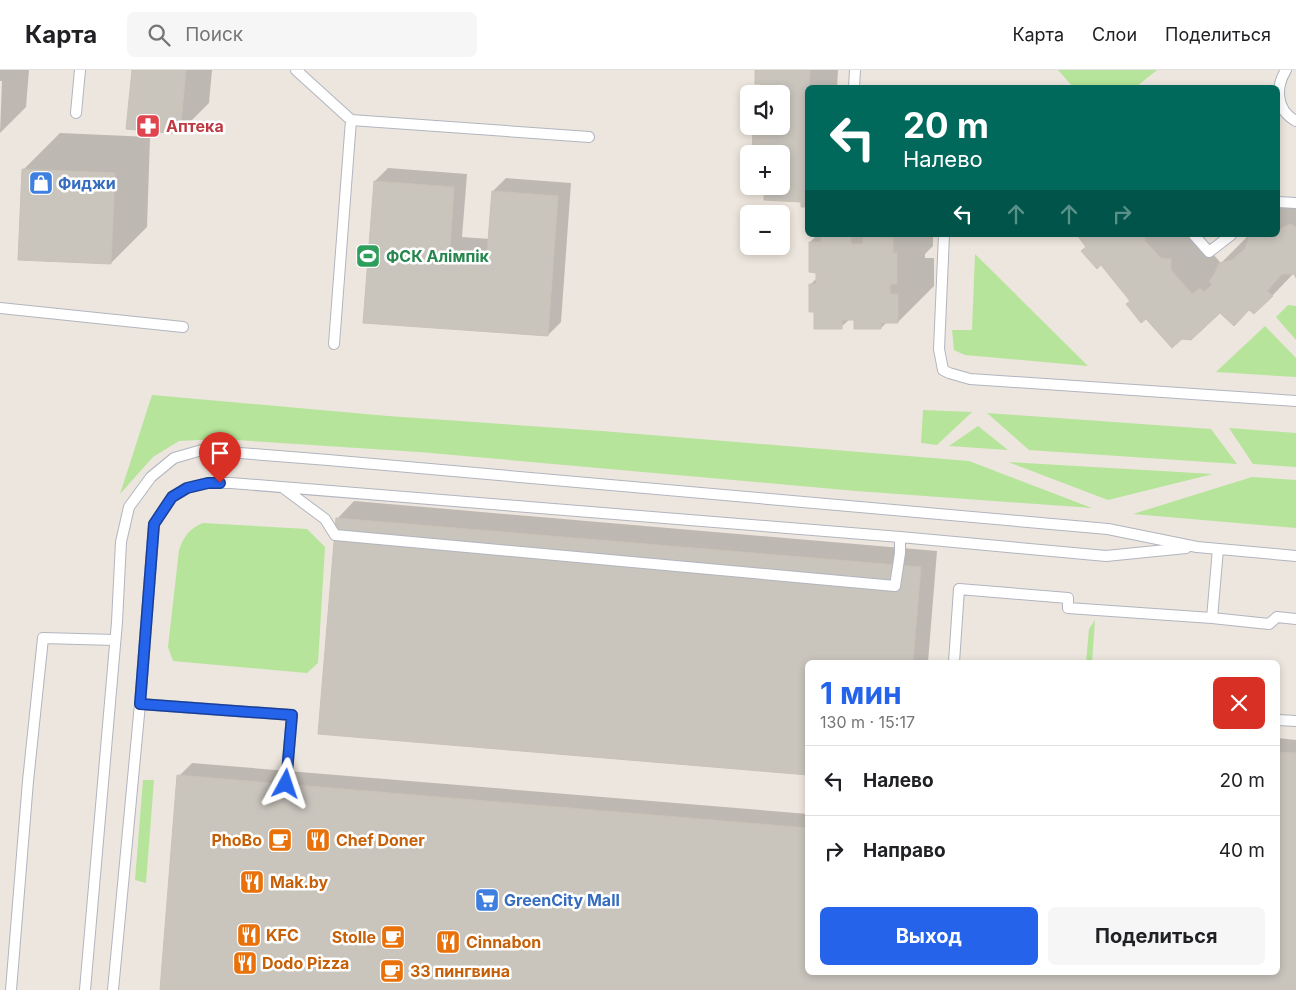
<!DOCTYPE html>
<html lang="ru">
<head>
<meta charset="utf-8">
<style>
  :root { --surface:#fff; --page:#f6f6f6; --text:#202124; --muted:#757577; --line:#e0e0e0; --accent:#2563eb }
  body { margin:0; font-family:Inter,sans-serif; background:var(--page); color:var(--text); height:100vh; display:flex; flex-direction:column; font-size:19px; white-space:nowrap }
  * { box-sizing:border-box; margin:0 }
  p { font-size:16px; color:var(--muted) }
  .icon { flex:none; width:28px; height:28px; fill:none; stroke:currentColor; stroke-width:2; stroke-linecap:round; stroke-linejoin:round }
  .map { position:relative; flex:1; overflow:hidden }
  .details { position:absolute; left:805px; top:590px; width:475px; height:315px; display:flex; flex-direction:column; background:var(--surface); border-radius:8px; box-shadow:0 2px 8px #0003 }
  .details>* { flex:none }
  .banner { position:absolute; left:805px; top:15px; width:475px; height:152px; border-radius:8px; box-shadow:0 2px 8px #0003; background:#00695c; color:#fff; overflow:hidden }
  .controls { position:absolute; left:740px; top:15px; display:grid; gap:10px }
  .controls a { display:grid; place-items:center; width:50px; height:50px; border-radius:8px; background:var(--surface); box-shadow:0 2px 8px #0003; font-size:25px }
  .pin { position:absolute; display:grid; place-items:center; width:42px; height:42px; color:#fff; margin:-51px -21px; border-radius:50% 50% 50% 0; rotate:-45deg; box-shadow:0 0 5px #0007 }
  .pin .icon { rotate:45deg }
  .me { position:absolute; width:55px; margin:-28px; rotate:5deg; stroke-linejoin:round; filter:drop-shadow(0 0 4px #0008) }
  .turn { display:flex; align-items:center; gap:18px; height:105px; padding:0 15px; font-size:22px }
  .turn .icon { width:65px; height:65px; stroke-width:2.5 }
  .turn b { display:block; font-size:35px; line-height:42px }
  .lanes { display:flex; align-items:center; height:48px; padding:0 15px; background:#0003; justify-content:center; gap:25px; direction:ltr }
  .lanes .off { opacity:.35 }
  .round { display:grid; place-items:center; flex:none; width:52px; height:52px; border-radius:8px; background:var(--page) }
  .overview { display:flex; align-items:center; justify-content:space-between; height:85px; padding:0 15px }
  h1 { font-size:30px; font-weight:700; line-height:38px; color:var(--accent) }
  .primary-button { display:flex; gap:10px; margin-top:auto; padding:10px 15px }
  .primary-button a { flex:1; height:58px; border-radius:8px; background:var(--accent); color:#fff; font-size:20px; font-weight:700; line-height:58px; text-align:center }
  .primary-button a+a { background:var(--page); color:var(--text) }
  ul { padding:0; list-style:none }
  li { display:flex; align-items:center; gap:15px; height:70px; padding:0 15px; border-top:1px solid var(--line) }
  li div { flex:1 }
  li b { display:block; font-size:19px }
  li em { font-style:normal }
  header { display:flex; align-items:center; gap:30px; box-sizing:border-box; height:70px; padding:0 25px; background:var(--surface); border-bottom:1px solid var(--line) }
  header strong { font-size:24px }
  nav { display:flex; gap:28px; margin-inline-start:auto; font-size:18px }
  .search { width:350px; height:45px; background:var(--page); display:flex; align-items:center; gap:12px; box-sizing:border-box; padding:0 18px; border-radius:8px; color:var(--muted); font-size:19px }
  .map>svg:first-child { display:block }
  .green { fill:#b6e49a }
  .shadow { fill:#0003 }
  .building { fill:#c9c4bc; stroke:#c9c2b7 }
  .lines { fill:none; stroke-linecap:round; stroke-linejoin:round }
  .lane-casing { stroke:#b1b5bf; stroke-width:12 }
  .lane { stroke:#fff; stroke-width:10 }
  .route-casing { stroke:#184099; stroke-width:12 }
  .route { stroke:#2563eb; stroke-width:9 }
  .labels { text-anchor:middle; stroke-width:5; stroke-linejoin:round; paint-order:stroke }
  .health-label { font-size:16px; font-weight:bold; fill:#be3a42; stroke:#fff; text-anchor:start }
  .shop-label { font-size:16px; font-weight:bold; fill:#366cbe; stroke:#fff; text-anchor:start }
  .leisure-label { font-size:16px; font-weight:bold; fill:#27864d; stroke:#fff; text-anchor:start }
  .food-label { font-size:16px; font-weight:bold; fill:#c56008; stroke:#fff; text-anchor:start }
</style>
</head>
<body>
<header>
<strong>Карта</strong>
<div class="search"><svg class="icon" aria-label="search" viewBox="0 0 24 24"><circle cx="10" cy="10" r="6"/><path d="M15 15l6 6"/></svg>Поиск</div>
<nav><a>Карта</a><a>Слои</a><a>Поделиться</a></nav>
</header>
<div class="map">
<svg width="1296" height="920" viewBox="0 0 1296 920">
  <rect width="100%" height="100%" fill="#ede6de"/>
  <path class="green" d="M1058 0H1157L1136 17H1073Z
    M975 184 1088 296 965 285 954 280 952 260H972Z
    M1288 235 1296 236V270L1276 247Z
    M1265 256 1296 288V307L1216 302Z
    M152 325 388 346 602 361 969 391 1092 438 856 421 419 382 220 369 179 371 153 387 120 424Z
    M923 340 972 342 937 375 921 373Z
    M987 343 1211 359 1237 394 1029 380Z
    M978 356 1008 380 949 376Z
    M1229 358 1296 363V397L1253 394Z
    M1008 392 1213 404 1108 430Z
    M1252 407 1296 410V458L1133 444Z
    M203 453 307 459 325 477 318 593 307 603 173 591 168 577 179 480C184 466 189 459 203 453Z
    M1095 550 1092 592H1086L1089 559Z
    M143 710H154L146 813 135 810Z"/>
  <path class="shadow" d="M0 0H29L26 37 0 63 2 11H0Z
    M134 0H212L209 33 179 63Z
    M757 0H838L837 18H808V136L802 130 781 116V84L754 60 758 56H781V24L762 13Z
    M60 63 150 67 147 157 111 193 24 99Z
    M388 98 467 104 462 167 490 169 493 121 506 108 571 113 561 252 548 265 364 251 375 111Z
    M1296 134V206L1294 203 1272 226 1249 238 1220 241 1131 230 1077 165H1200V170L1221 193 1249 165H1278V140L1280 137Z
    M817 165H933V176L925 184V188H934V216L898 252H887L881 258 855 249H850L841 257 810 215 818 207 810 172Z
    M354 431 937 481 928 592H808L338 448Z
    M1278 668 1296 670V920H161L179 706 192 693 808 744V902H1278Z"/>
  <path class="building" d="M132 0H186L180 64 126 59Z
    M755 0H810L809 18H808L806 98H808V137H801V132L764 130V124H753V116H781V84H752L753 60H759V56H781V24H760L761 14H755Z
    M22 99 115 103 111 194 18 190Z
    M374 111 454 117 450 180 487 183 492 121 558 126 548 266 363 253Z
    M1290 154 1296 157V208L1294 204H1282L1267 221 1273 226 1254 244 1249 240 1234 256 1220 243 1191 270 1182 269 1172 278 1146 249 1141 253 1126 234 1130 231 1101 195 1097 199 1081 181 1086 177 1077 165H1145V171L1161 188 1171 189V200L1192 224 1200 218 1204 222 1212 215 1209 211 1214 205 1219 193 1232 190 1245 179 1249 166 1278 165V160Z
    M821 167H851V174H863V167L893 168V183H897V214H890V224H898V253H881V259H854V250H842V259H814V242H809V214H816V203L809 202V172H821Z
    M336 448 921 497 913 592H808V705L318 664Z
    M1278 682 1296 683V920H160L177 705 808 758V902H1278Z"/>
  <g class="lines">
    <defs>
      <path id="lane" d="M296 0 351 50 589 67
        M1286 0C1275 18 1276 40 1296 51
        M854 18 855 0
        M76 43 80 0
        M1278 132 1296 133
        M944 165 939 279 943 300 949 303 970 309 1296 331
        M1194 165 1209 182 1231 165
        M0 238 183 257
        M334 274 351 50
        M282 417 325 449 335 465 895 516 900 483V467
        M1212 548 1218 479
        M954 592 959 519 1068 528V538L1212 548 1269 554 1277 547 1296 549
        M140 634 292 645 286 714
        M1278 650 1296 651
        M11 920 28 711 43 568 115 570
        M85 920 117 552 121 472 129 437 151 407 174 388 202 380 328 390 1108 459 1197 477 1296 486
        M113 920 140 634 154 454 172 427 187 418 208 413H231L900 467 1106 486 1186 478"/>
    </defs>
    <use href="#lane" class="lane-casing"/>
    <use href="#lane" class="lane"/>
  </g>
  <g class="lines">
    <defs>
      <path id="route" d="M220 413H208L187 418 172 427 154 454 140 634 292 645 286 714"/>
    </defs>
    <use href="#route" class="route-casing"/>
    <use href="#route" class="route"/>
  </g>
  <defs>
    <symbol id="pharmacy-square" viewBox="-11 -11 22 22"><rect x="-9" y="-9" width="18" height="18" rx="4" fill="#e0444e" stroke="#fff"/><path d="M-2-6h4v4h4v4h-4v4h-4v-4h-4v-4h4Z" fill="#fff"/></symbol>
    <symbol id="shop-square" viewBox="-11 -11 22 22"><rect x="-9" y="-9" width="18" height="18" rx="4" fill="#3f7fe0" stroke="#fff"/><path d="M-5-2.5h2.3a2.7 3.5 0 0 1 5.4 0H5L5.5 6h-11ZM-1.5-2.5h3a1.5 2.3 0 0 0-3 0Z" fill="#fff"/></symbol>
    <symbol id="stadium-square" viewBox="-11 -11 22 22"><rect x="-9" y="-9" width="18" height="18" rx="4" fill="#2e9e5b" stroke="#fff"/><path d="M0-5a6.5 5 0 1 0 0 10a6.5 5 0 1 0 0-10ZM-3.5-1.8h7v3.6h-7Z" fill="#fff"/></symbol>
    <symbol id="cafe-square" viewBox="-11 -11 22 22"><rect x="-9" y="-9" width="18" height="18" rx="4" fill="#e8710a" stroke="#fff"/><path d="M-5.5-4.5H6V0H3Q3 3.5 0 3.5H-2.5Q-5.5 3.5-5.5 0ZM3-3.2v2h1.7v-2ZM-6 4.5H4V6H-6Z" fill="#fff"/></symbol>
    <symbol id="restaurant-square" viewBox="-11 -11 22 22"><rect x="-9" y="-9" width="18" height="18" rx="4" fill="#e8710a" stroke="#fff"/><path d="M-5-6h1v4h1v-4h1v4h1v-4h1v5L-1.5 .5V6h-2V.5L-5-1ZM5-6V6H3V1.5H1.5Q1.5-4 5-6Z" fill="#fff"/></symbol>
    <symbol id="supermarket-square" viewBox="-11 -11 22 22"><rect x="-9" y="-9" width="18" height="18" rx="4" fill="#3f7fe0" stroke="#fff"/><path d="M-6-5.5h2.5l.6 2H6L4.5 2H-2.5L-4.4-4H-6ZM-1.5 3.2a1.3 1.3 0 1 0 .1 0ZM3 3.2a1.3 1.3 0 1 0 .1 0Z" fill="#fff"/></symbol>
  </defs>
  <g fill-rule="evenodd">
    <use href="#pharmacy-square" x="134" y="42" width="28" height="28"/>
    <use href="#shop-square" x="27" y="99" width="28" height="28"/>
    <use href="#stadium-square" x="354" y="172" width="28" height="28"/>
    <use href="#cafe-square" x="266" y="756" width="28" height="28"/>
    <use href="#restaurant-square" x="304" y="756" width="28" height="28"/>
    <use href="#restaurant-square" x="238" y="798" width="28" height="28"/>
    <use href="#supermarket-square" x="473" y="816" width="28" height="28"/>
    <use href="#restaurant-square" x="235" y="851" width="28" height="28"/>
    <use href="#cafe-square" x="379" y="853" width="28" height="28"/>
    <use href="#restaurant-square" x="434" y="858" width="28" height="28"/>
    <use href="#restaurant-square" x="231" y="879" width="28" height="28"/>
    <use href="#cafe-square" x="378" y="887" width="28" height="28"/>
  </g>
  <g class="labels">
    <g class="health-label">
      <text x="166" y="62">Аптека</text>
    </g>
    <g class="shop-label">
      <text x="58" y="119">Фиджи</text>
      <text x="504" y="836">GreenCity Mall</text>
    </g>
    <g class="leisure-label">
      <text x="386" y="192">ФСК Алімпік</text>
    </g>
    <g class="food-label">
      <text x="262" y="776" text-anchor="end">PhoBo</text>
      <text x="336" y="776">Chef Doner</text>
      <text x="270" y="818">Mak.by</text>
      <text x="266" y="871">KFC</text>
      <text x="376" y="873" text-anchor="end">Stolle</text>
      <text x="466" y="878">Cinnabon</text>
      <text x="262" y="899">Dodo Pizza</text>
      <text x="410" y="907">33 пингвина</text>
    </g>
  </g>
</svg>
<div class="controls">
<a><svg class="icon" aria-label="sound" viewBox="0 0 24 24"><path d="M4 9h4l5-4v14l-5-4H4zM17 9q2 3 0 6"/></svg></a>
<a>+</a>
<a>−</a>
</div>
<div class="pin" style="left:220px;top:413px;background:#d93025"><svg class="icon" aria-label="arrive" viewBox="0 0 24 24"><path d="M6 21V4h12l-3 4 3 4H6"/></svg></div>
<svg class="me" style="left:286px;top:714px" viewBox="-20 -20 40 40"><path d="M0-17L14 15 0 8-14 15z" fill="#2563eb" stroke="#fff" stroke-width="4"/></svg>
<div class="banner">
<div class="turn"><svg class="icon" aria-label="left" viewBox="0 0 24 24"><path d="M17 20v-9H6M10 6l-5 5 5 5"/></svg><div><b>20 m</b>Налево</div></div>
<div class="lanes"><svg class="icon" aria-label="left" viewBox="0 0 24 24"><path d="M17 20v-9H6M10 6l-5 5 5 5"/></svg><svg class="icon off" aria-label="ahead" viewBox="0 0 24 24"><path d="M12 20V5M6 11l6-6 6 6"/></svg><svg class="icon off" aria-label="ahead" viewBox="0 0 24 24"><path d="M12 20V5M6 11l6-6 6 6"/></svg><svg class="icon off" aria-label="right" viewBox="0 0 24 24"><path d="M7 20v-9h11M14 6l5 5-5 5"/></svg></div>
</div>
<section class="details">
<div class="overview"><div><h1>1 мин</h1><p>130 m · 15:17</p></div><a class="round" style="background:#d93025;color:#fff"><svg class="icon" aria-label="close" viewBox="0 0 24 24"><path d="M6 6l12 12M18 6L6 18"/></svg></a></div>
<ul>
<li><svg class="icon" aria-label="left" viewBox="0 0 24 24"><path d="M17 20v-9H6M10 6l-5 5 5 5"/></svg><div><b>Налево</b></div><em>20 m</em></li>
<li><svg class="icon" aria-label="right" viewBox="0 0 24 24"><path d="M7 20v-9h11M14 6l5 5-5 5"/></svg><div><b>Направо</b></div><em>40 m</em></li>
</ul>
<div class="primary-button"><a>Выход</a><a>Поделиться</a></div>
</section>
</div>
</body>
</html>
